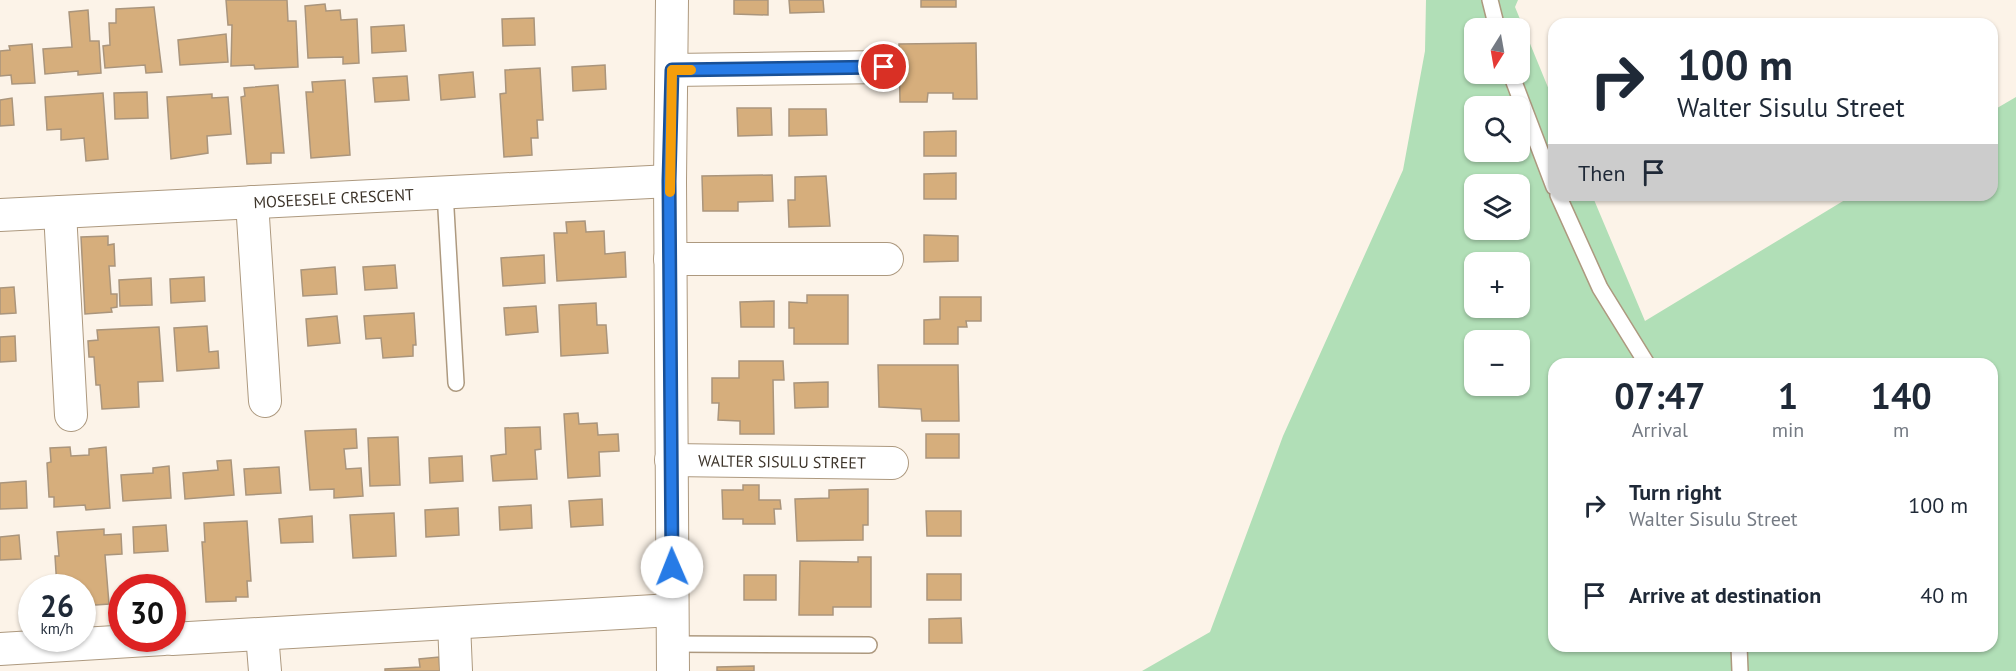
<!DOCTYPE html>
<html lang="en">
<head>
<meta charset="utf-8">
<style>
  :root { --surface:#fff; --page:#f6f6f7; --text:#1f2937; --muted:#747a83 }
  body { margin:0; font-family:"PT Sans",sans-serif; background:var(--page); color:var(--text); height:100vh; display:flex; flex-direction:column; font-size:22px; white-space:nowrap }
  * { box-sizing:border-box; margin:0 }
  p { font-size:20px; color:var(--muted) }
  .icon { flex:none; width:33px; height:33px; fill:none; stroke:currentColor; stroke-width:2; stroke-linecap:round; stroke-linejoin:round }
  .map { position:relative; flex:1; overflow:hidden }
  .sheet { position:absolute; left:1548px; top:358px; width:450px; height:294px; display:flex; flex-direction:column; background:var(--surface); border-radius:18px; box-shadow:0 2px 4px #0004 }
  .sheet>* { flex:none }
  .hud { position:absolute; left:1548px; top:18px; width:450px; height:183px; border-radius:18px; box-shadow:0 2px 4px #0004; background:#fff; color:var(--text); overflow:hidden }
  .needle { width:39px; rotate:191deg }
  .buttons { position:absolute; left:1464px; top:18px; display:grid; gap:12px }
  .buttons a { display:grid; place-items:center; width:66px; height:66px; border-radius:12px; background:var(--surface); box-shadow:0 2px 4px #0004; font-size:30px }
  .speed { position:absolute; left:18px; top:574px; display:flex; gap:12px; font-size:30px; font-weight:700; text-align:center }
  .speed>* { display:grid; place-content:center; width:78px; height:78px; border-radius:50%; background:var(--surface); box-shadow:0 2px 4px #0004; line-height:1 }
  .speed small { font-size:15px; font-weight:400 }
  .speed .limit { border:9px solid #d22; background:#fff; color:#111 }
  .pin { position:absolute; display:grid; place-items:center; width:51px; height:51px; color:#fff; margin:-26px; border:3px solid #fff; border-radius:50%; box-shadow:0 2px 6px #0007 }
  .me { position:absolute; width:66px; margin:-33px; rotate:359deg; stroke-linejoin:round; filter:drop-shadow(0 0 4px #0008) }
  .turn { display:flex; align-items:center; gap:21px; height:126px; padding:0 30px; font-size:27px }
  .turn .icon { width:78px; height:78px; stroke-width:2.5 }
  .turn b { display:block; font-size:42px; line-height:51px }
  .then { display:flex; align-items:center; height:57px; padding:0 30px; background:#0003; gap:12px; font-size:22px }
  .eta { display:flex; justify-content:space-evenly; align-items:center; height:102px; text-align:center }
  .eta b { font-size:36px; font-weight:600; line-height:42px }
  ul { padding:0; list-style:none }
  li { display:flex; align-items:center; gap:18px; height:90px; padding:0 30px }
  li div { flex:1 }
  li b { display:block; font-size:22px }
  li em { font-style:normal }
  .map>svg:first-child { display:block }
  .green { fill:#b1dfb7; fill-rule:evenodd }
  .building { fill:#d6ae7c; stroke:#aa957c; stroke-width:1.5 }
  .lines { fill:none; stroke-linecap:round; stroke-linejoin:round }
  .lane-casing { stroke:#ad997f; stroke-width:18 }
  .street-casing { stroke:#ad997f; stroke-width:34 }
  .lane { stroke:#fff; stroke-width:15 }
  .street { stroke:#fff; stroke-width:32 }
  .route-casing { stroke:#195096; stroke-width:15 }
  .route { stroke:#277be6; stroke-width:10 }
  .slow { stroke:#f59e0b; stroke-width:10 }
  .labels { text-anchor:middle; stroke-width:4.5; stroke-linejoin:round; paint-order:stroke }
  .street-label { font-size:16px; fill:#3d342a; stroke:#fff }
</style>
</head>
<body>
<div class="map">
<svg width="2016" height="671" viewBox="0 0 2016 671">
  <rect width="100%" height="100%" fill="#fcf3e8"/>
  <path class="green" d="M1426 0H1518L1515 7 1554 102V195H1592L1645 321 1853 195H1992V111L2016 97V671H1142L1210 632 1283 436 1403 170 1425 51ZM1474 28H1520V74H1474ZM1474 106H1520V152H1474ZM1474 184H1520V230H1474ZM1474 262H1520V308H1474ZM1474 340H1520V386H1474ZM1554 364H1992V646H1554Z"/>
  <path class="building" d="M226 0H287L288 21H296L298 67 255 69 254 65 231 66 232 25H228Z
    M734 0H768V15L734 14Z
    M789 0H823L824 12 790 13Z
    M921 0H956V7H921Z
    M325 4 326 11 340 10 341 20 357 19 359 63 343 64V57L308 58 305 6Z
    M154 7 162 72 146 73 145 65 105 68 103 46 110 45 109 23H116V9Z
    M88 10 90 41H99L101 73 78 75V71L45 74 43 49 72 47 69 12Z
    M534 18 535 45 503 46 502 19Z
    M404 25 406 51 372 53 371 27Z
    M226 34 228 62 180 65 178 40Z
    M976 43 977 99H953V93H928L927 102H900L899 44Z
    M32 44 35 83 12 84 11 75 0 76V51L10 50 9 46Z
    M605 65 606 89 573 91 572 67Z
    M540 68 543 120H537L538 138H531L532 155 504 157 500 94 506 93 505 70Z
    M473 72 475 97 441 100 439 75Z
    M407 76 409 100 375 102 373 78Z
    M345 80 350 155 311 158 306 92H313L312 82Z
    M278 85 284 153H271V163L247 164 241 97 245 96 244 88Z
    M147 92 148 118 115 119 114 93Z
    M103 93 108 159 86 161 84 138 61 140V129L47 130 45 97Z
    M212 94V98L228 97 231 134 207 136 208 153 171 159 167 97Z
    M12 98 14 125 0 126V100Z
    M737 108H771L772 135 738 136Z
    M789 109H826L827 135 789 136Z
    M956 131V156H924V132Z
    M956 173V199H924V174Z
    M772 175 773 201 738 202V211H703L702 176Z
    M826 176 830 226 789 227 788 200H795V177Z
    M585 221 586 232 604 231 605 254 625 252 626 277 557 281 554 233H567L566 222Z
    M924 235 958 236V261L924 262Z
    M108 236V245L114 244 115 266H109L111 294H117V307L111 308 112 312 85 314 81 237Z
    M544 255 545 283 503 286 501 258Z
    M395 265 397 288 365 290 363 267Z
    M335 267 337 294 303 296 301 270Z
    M204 277 205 301 171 303 170 279Z
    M151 278 152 305 120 306 119 280Z
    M14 287 16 313 0 314V288Z
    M807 295H848V344H794V328H789V302L807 303Z
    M940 297H981V321H966L967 327H958V344H924V320L940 319Z
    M774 301V327H741L740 302Z
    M596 303 597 325H606L608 353 561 356 559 305Z
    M536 306 538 332 506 335 504 308Z
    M414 313 416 345H413V356L383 358 381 338 366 339 364 316Z
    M337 316 340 343 308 346 306 319Z
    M207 326 209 352 218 351 219 368 177 371 174 328Z
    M159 327 163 381 138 382 139 407 102 409 100 385H96L94 357H89L88 341 98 340 97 330Z
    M15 336 16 361 0 362V337Z
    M739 361H783L784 380H773L774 434H740V421L718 420 719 403H712V378H739Z
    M878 365H958L959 421H922L921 409 879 407Z
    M828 382V407L795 408 794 383Z
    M578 413 579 424 597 423 598 435 618 434 619 451 599 452 600 476 568 478 564 414Z
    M540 427 541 449 535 450 537 479 493 481 491 456 506 454 505 428Z
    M356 429 357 448 344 449 346 469 361 468 363 496 334 498V489L310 490 305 431Z
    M926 434H959V458H926Z
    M398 437 400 485 370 486 368 438Z
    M70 447 71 456 89 455V449L106 447 110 508 86 510 85 505 54 507V497H49L47 463 51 462 50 448Z
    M462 456 463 481 430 483 429 458Z
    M231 460 234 495 185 499 183 473 218 470 217 461Z
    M169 466 171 498 123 501 121 475 153 473V468Z
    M279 467 281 493 246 495 244 469Z
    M26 481 27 508 0 509V483Z
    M743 485H759V500H780L781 509H774L775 524H743V519H723L722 490H743Z
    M868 489V525H863V540L797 541 795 499 829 498V490Z
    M602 499 603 525 571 527 569 501Z
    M531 505 532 528 500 530 499 507Z
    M458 508 459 535 426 537 425 510Z
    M926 511H961V536H927Z
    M394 513 396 556 353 558 350 515Z
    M312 516 313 542 281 543 279 519Z
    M247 521 251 581H247L248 597H236V601L206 602 202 542H205L204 523Z
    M166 525 168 551 134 553 133 527Z
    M104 529V535L121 534 122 554 105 555 109 604 82 606V588H57L55 556H59L57 532Z
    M19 535 21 559 0 560V537Z
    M858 557H871V607H833V615H799L800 561 858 562Z
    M927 574H961V600H927Z
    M744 575H776V600H744Z
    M961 618 962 643H929V619Z
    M439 657 440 671H385V669L420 667 419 659Z
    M754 666V671H717V667Z"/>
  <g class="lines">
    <defs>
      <path id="lane" d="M1490 0 1497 28
        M1511 74 1554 187
        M445 192 456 383
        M1558 195 1600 288 1647 364
        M673 644 869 645
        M1739 646 1740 671"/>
      <g id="street">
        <path d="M672 0 670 181 673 671"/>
        <path d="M672 70 884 67"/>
        <path d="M252 202 265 401"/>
        <path d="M60 212 71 415"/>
        <path id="s1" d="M0 215 670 181"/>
        <path d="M670 259H887"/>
        <path id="s2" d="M671 460 892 463"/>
        <path d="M454 623 456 671"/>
        <path d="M262 634 265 671"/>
        <path d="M172 639 672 610"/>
        <path d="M0 649 164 639"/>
      </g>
    </defs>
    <use href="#lane" class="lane-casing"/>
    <use href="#street" class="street-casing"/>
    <use href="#lane" class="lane"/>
    <use href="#street" class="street"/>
  </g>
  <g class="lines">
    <defs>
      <path id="route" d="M672 567 669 181 672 70 884 67"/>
    </defs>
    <use href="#route" class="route-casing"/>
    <use href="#route" class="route"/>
    <path class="slow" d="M670 192 672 70H691"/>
  </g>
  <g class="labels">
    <g class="street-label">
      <text dy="6" stroke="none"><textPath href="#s1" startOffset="334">MOSEESELE CRESCENT</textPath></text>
      <text dy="6" stroke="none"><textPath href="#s2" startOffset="111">WALTER SISULU STREET</textPath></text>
    </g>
  </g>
</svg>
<div class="buttons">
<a><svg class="needle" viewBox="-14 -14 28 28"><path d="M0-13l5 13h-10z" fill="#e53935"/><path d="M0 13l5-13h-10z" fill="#747a83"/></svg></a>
<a><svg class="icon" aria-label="search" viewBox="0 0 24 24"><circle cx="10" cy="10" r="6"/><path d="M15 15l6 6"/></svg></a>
<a><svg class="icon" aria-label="layers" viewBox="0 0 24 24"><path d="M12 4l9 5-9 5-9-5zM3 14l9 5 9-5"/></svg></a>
<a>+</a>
<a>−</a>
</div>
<div class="speed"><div>26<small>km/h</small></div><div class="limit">30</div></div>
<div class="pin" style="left:884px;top:67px;background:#d93025"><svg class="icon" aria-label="arrive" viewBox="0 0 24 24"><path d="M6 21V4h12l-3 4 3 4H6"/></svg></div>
<svg class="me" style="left:672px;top:567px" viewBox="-20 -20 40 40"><circle r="19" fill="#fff"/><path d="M0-13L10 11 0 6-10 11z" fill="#277be6"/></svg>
<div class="hud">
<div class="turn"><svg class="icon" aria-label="right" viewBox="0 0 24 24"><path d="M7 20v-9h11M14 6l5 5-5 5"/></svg><div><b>100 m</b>Walter Sisulu Street</div></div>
<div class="then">Then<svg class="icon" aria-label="arrive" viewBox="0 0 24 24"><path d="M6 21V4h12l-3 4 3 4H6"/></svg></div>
</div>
<section class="sheet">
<div class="eta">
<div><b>07:47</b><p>Arrival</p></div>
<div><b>1</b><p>min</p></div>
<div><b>140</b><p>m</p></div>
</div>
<ul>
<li><svg class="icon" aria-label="right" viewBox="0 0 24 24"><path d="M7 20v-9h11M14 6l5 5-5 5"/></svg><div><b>Turn right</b><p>Walter Sisulu Street</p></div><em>100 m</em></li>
<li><svg class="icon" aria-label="arrive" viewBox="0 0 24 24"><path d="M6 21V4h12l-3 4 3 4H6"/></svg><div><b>Arrive at destination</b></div><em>40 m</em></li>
</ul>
</section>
</div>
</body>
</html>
